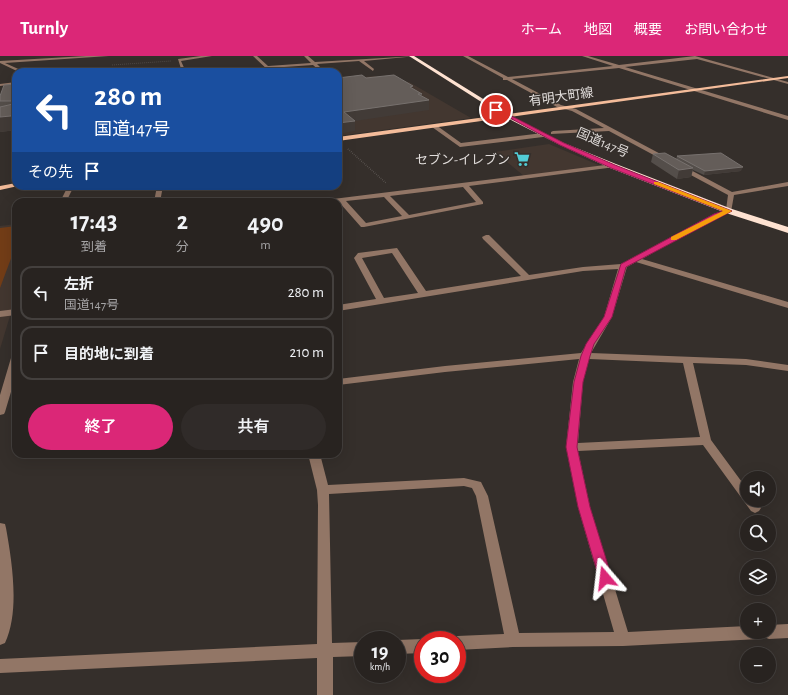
<!DOCTYPE html>
<html lang="ja">
<head>
<meta charset="utf-8">
<style>
  :root { --surface:#282320; --page:#302b29; --text:#f1f3f6; --muted:#a5a4a5; --line:#44403e; --accent:#db2777 }
  body { margin:0; font-family:"Alegreya Sans","Noto Sans JP",sans-serif; background:var(--page); color:var(--text); height:100vh; display:flex; flex-direction:column; font-size:15px; white-space:nowrap }
  * { box-sizing:border-box; margin:0 }
  p { font-size:13px; color:var(--muted) }
  .icon { flex:none; width:22px; height:22px; fill:none; stroke:currentColor; stroke-width:2; stroke-linecap:round; stroke-linejoin:round }
  .map { position:relative; flex:1; overflow:hidden }
  .details { position:absolute; left:12px; top:142px; width:330px; height:260px; display:flex; flex-direction:column; background:var(--surface); border-radius:12px; box-shadow:0 4px 16px #0002,0 0 0 1px var(--line) }
  .details>* { flex:none }
  .hud { position:absolute; left:12px; top:12px; width:330px; height:122px; border-radius:12px; box-shadow:0 4px 16px #0002,0 0 0 1px var(--line); background:#1a4fa0; color:#fff; overflow:hidden }
  .fabs { position:absolute; left:740px; top:415px; display:grid; gap:8px }
  .fabs a { display:grid; place-items:center; width:36px; height:36px; border-radius:50%; background:var(--surface); box-shadow:0 4px 16px #0002,0 0 0 1px var(--line); font-size:20px }
  .speed { position:absolute; left:354px; top:575px; display:flex; gap:8px; font-size:20px; font-weight:700; text-align:center }
  .speed>* { display:grid; place-content:center; width:52px; height:52px; border-radius:50%; background:var(--surface); box-shadow:0 4px 16px #0002,0 0 0 1px var(--line); line-height:1 }
  .speed small { font-size:10px; font-weight:400 }
  .speed .limit { border:6px solid #d22; background:#fff; color:#111 }
  .pin { position:absolute; display:grid; place-items:center; width:34px; height:34px; color:#fff; margin:-17px; border:2px solid #fff; border-radius:50%; box-shadow:0 1px 4px #0007 }
  .me { position:absolute; width:44px; margin:-22px; rotate:343deg; stroke-linejoin:round; filter:drop-shadow(0 0 3px #0008) }
  .turn { display:flex; align-items:center; gap:14px; height:84px; padding:0 16px; font-size:18px }
  .turn .icon { width:52px; height:52px; stroke-width:2.5 }
  .turn b { display:block; font-size:28px; line-height:34px }
  .then { display:flex; align-items:center; height:38px; padding:0 16px; background:#0003; gap:8px; font-size:15px }
  .eta { display:flex; justify-content:space-evenly; align-items:center; height:68px; text-align:center }
  .eta b { font-size:24px; font-weight:600; line-height:28px }
  .action { display:flex; gap:8px; margin-top:auto; padding:8px 16px }
  .action a { flex:1; height:46px; border-radius:24px; background:var(--accent); color:#fff; font-size:16px; font-weight:600; line-height:46px; text-align:center }
  .action a+a { background:var(--page); color:var(--text) }
  ul { padding:0; list-style:none }
  li { display:flex; align-items:center; gap:12px; height:54px; margin:0 8px 6px; padding:0 8px; border:2px solid var(--line); border-radius:12px }
  li div { flex:1 }
  li b { display:block; font-size:15px }
  li em { font-style:normal }
  header { display:flex; align-items:center; gap:24px; box-sizing:border-box; height:56px; padding:0 20px; background:var(--accent); color:#fff }
  header strong { font-size:19px }
  nav { display:flex; gap:22px; margin-inline-start:auto; font-size:14px }
  .map>svg:first-child { display:block }
  .built { fill:#433730 }
  .green { fill:#733d17 }
  .lines { fill:none; stroke-linecap:round; stroke-linejoin:round }
  .path-far1 { stroke:#6b6562; stroke-width:1; stroke-dasharray:0.5 1.5; stroke-linecap:butt }
  .path { stroke:#6b6562; stroke-width:1.5; stroke-dasharray:0.5 1.5; stroke-linecap:butt }
  .minor { fill:#927666; fill-rule:evenodd }
  .major { fill:#f4bc9a; fill-rule:evenodd }
  .highway { fill:#fee2d1; fill-rule:evenodd }
  .wall { fill:#544e4a }
  .shaded-wall { fill:#423b37 }
  .building { fill:#645d59; stroke:#77716e }
  .route { fill:#db2777; stroke:#8e194d }
  .slow { fill:#f59e0b }
  .labels { text-anchor:middle; stroke-width:3; stroke-linejoin:round; paint-order:stroke }
  .far-street-label { font-size:13px; fill:#e0dcda; stroke:#352f2b }
  .far-poi-label { font-size:13px; fill:#e0dcda; stroke:#352f2b; text-anchor:end }
</style>
</head>
<body>
<header>
<strong>Turnly</strong>
<nav><a>ホーム</a><a>地図</a><a>概要</a><a>お問い合わせ</a></nav>
</header>
<div class="map">
<svg width="788" height="639" viewBox="0 0 788 639">
  <rect width="100%" height="100%" fill="#352f2b"/>
  <path class="built" d="M375 20 390 28 409 26 471 62 338 80V23Z
    M549 88 601 110 524 120 495 96Z
    M16 168V240L0 293V170Z"/>
  <path class="green" d="M16 170V189L0 232V172Z"/>
  <g class="lines">
    <path class="path-far1" d="M112 9 171 5
      M47 16 57 14"/>
    <path class="path" d="M348 93 386 127"/>
    <path class="minor" d="M86 0H109L5 7 25 16H19L0 7V5Z
      M201 0H212L181 5 186 16H182L178 3Z
      M253 0H257L268 10 311 7 304 0H308L315 6 417 0 364 5 374 13 373 15 359 5 317 8 325 16H321L313 9 270 12 274 16H270Z
      M463 0H468L508 21 613 10 582 0H588L619 9 695 0 788 26V28L697 3 625 11 788 60V64L619 12 512 23 561 49 576 53 732 136 788 126V130L734 139 731 156 718 160 642 203 788 246V252L636 206 627 211 612 261 591 297 746 303 788 309V315L746 309 693 307 711 384 747 433V444H756L761 452 759 455 755 457 751 455 703 389 578 395 590 451 628 576 747 570V576H769V569L788 568V582L769 583 764 581 760 583 623 590 513 591 457 594V584H451L457 580 504 578 476 440 472 432 464 430 329 438 332 587 363 586V600L333 601V639H317V602L0 617V603L317 588 318 449 317 434 308 398H320L328 429 464 422 481 426 488 440 519 577 614 576 578 451 566 391 573 326 579 303 445 316 338 329V323L445 310 581 297 604 261 618 213 583 215 338 255V249L376 243 354 202 358 197 397 192 426 235 521 220 483 183 482 181 486 179H489L529 219 583 211 621 208 714 158 726 154 728 139 609 75 551 78V76L553 75 604 72 572 55 557 51 507 24H503V22ZM392 197 418 237 384 242 362 202ZM589 303 683 307 700 381 578 387 583 326Z
      M16 26V28L0 30V28Z
      M432 69H436L461 87 543 77 546 79 543 81 460 91 432 71Z
      M613 108 615 109V111L469 130 483 146V148L364 171H361L339 146H322L325 144ZM463 131 476 146 409 159 390 140ZM384 141 402 160 366 167 346 145Z
      M68 130H74L66 146H60Z
      M157 130H163L160 146H154Z
      M16 253V259L0 261V255Z
      M16 299V319L5 356 4 358 0 359V339L11 302Z
      M0 467 5 468 6 472C12 506 20 555 5 587L0 589Z
      M423 583 426 584H423V597L397 598V584Z"/>
    <path class="major" d="M788 20V22L338 85V81Z
      M16 127V130H18L0 134V130Z"/>
    <path class="highway" d="M409 0H414L509 59 564 87 616 108 732 153 788 171V177L726 157 610 112 560 89 505 61Z"/>
  </g>
  <path class="wall" d="M16 28V74L0 76V40Z
    M653 98 676 104 677 100 741 115 704 119 693 114 691 121 677 123 651 106Z"/>
  <path class="shaded-wall" d="M418 38H422V45L429 44V54L355 65V75L338 78V67L344 56Z
    M16 45V74L0 76V61Z
    M743 111 741 115 704 119 705 115Z
    M693 112 691 121 677 123 679 114Z"/>
  <path class="building" d="M362 19 366 22 394 19 413 30 410 31 422 38H418L429 44 344 56 355 65 338 67V22Z
    M16 28V45L11 60 0 61V51L13 48 12 45H0V40L4 29Z
    M665 97 693 112 679 114 653 98Z
    M721 97 743 111 705 115 677 100Z"/>
  <path class="route" d="M495 53H498L564 87 615 109 732 155 626 211 612 261 594 288 590 300 583 326 577 391 590 451 612 522 610 526 605 527 601 526 599 522 578 451 566 391 574 326 581 300 586 288 604 261 621 208 714 158 723 155 611 112 560 89 495 54Z"/>
  <path class="slow" d="M654 126H658L732 155 676 184H671V181L723 155 654 128Z"/>
  <defs>
    <symbol id="supermarket-bare" viewBox="-9 -9 18 18"><path d="M-6-5.5h2.5l.6 2H6L4.5 2H-2.5L-4.4-4H-6ZM-1.5 3.2a1.3 1.3 0 1 0 .1 0ZM3 3.2a1.3 1.3 0 1 0 .1 0Z" fill="#52ccd5" stroke="#352f2b" stroke-width="2.5" paint-order="stroke"/></symbol>
  </defs>
  <g fill-rule="evenodd">
    <use href="#supermarket-bare" x="511" y="92" width="22" height="22"/>
  </g>
  <g class="labels">
    <g class="far-street-label">
      <text transform="translate(561 40) rotate(-8)" y="5">有明大町線</text>
      <text transform="translate(603 86) rotate(23)" y="5">国道147号</text>
    </g>
    <g class="far-poi-label">
      <text x="510" y="108">セブン-イレブン</text>
    </g>
  </g>
</svg>
<div class="fabs">
<a><svg class="icon" aria-label="sound" viewBox="0 0 24 24"><path d="M4 9h4l5-4v14l-5-4H4zM17 9q2 3 0 6"/></svg></a>
<a><svg class="icon" aria-label="search" viewBox="0 0 24 24"><circle cx="10" cy="10" r="6"/><path d="M15 15l6 6"/></svg></a>
<a><svg class="icon" aria-label="layers" viewBox="0 0 24 24"><path d="M12 4l9 5-9 5-9-5zM3 14l9 5 9-5"/></svg></a>
<a>+</a>
<a>−</a>
</div>
<div class="speed"><div>19<small>km/h</small></div><div class="limit">30</div></div>
<div class="pin" style="left:496px;top:54px;background:#d93025"><svg class="icon" aria-label="arrive" viewBox="0 0 24 24"><path d="M6 21V4h12l-3 4 3 4H6"/></svg></div>
<svg class="me" style="left:605px;top:522px" viewBox="-20 -20 40 40"><path d="M0-17L14 15 0 8-14 15z" fill="#db2777" stroke="#fff" stroke-width="4"/></svg>
<div class="hud">
<div class="turn"><svg class="icon" aria-label="left" viewBox="0 0 24 24"><path d="M17 20v-9H6M10 6l-5 5 5 5"/></svg><div><b>280 m</b>国道147号</div></div>
<div class="then">その先<svg class="icon" aria-label="arrive" viewBox="0 0 24 24"><path d="M6 21V4h12l-3 4 3 4H6"/></svg></div>
</div>
<section class="details">
<div class="eta">
<div><b>17:43</b><p>到着</p></div>
<div><b>2</b><p>分</p></div>
<div><b>490</b><p>m</p></div>
</div>
<ul>
<li><svg class="icon" aria-label="left" viewBox="0 0 24 24"><path d="M17 20v-9H6M10 6l-5 5 5 5"/></svg><div><b>左折</b><p>国道147号</p></div><em>280 m</em></li>
<li><svg class="icon" aria-label="arrive" viewBox="0 0 24 24"><path d="M6 21V4h12l-3 4 3 4H6"/></svg><div><b>目的地に到着</b></div><em>210 m</em></li>
</ul>
<div class="action"><a>終了</a><a>共有</a></div>
</section>
</div>
</body>
</html>
